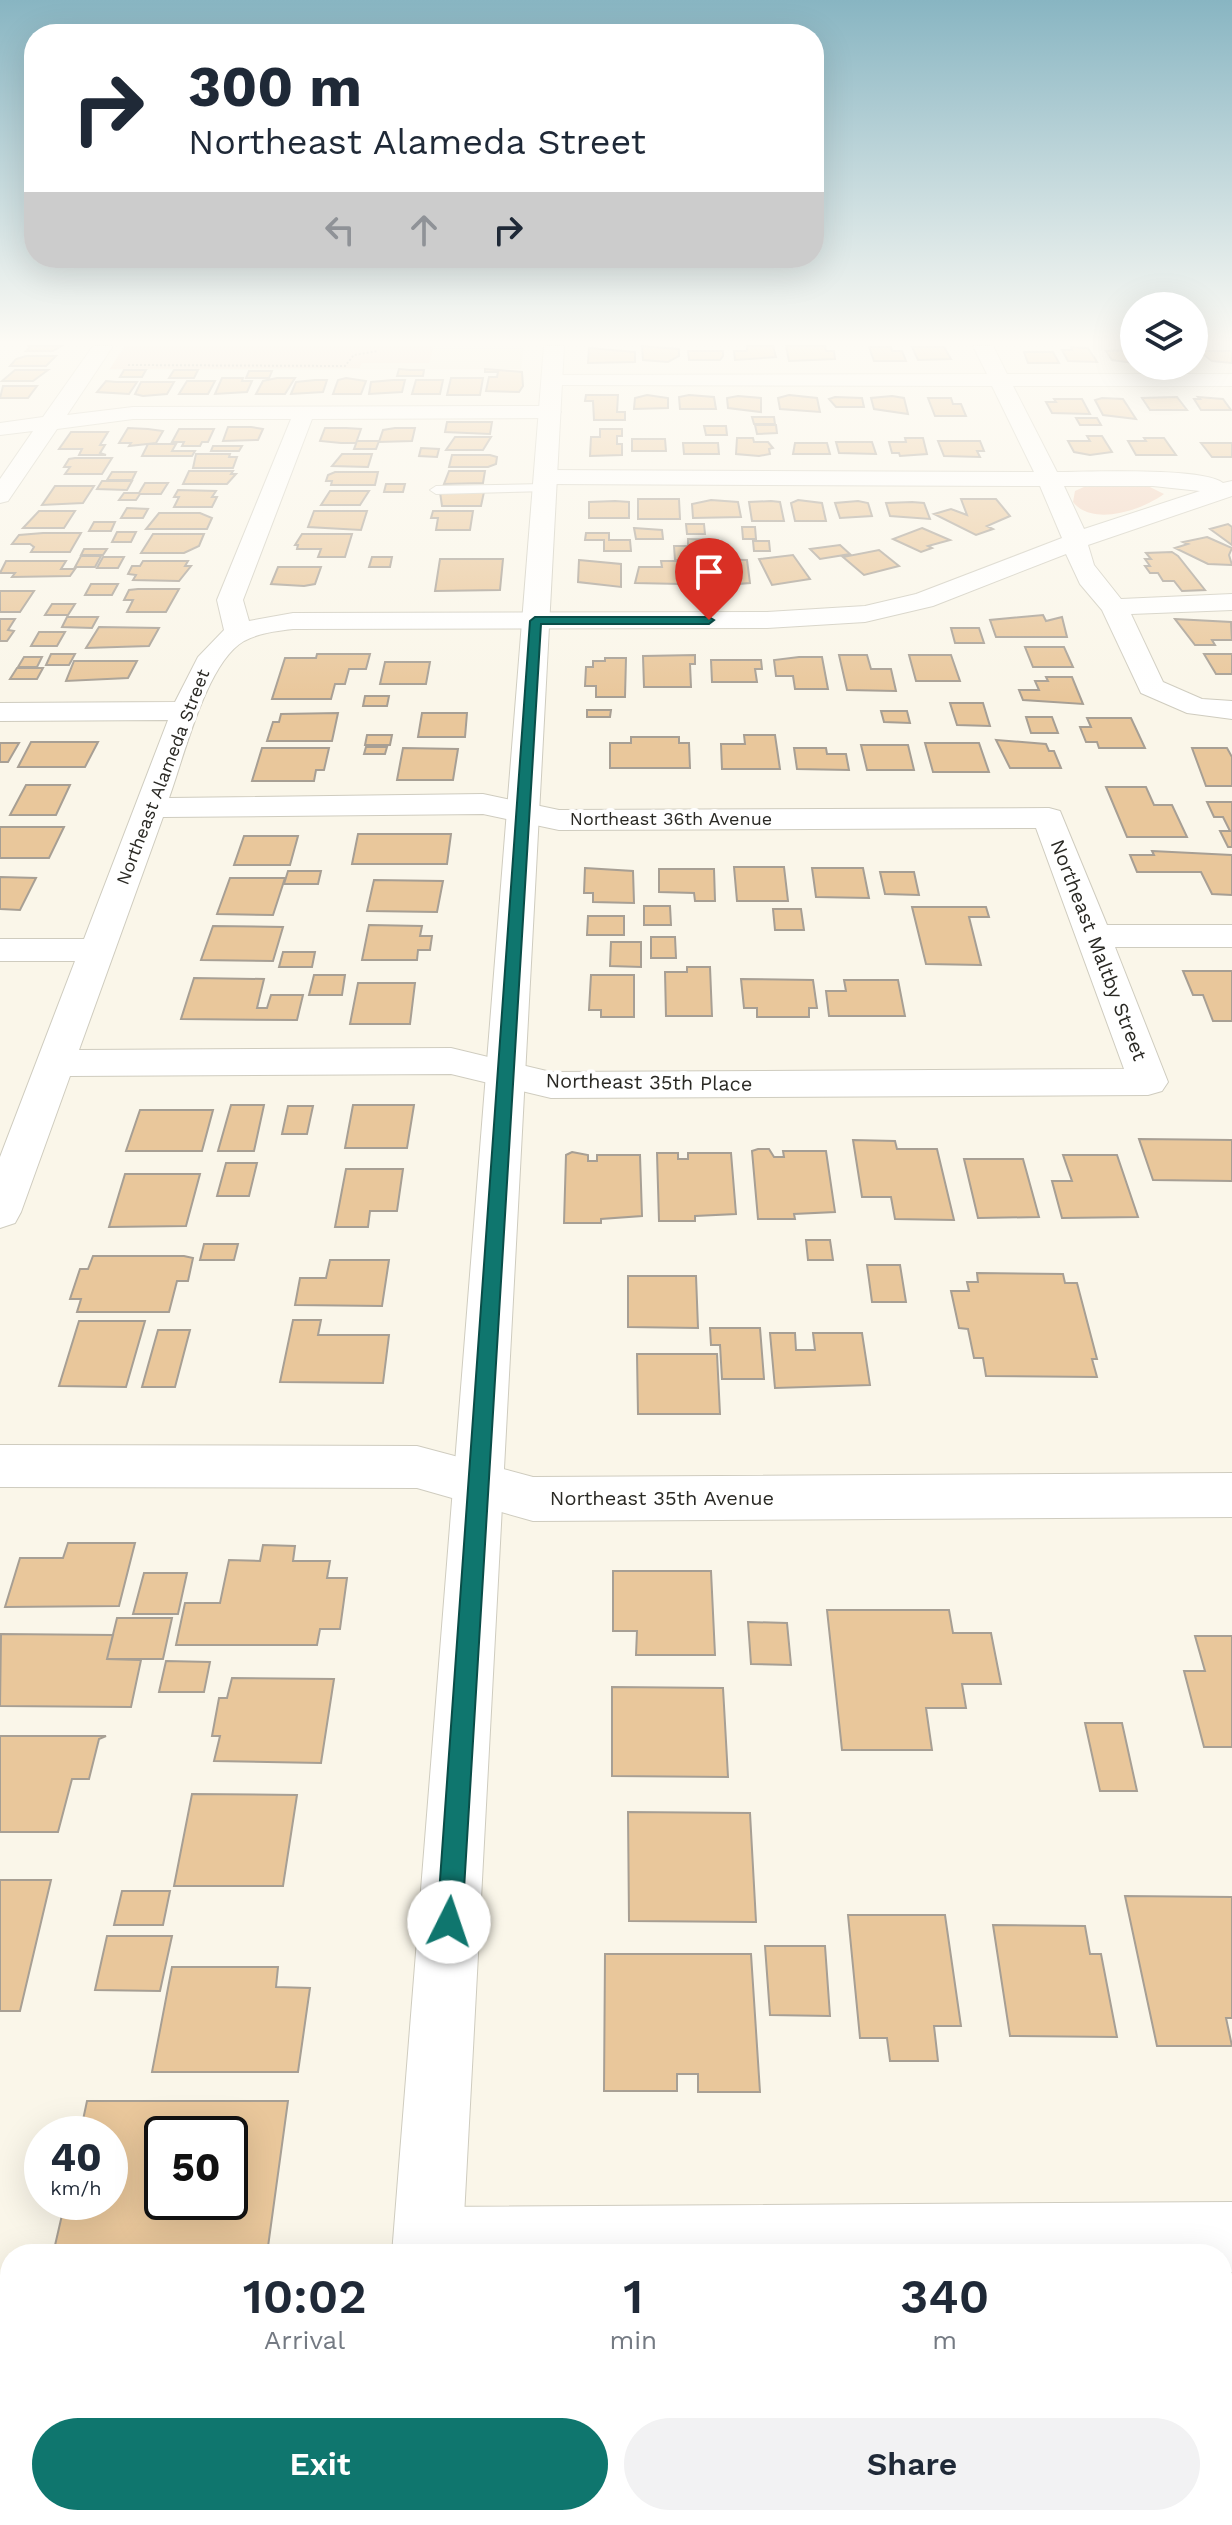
<!DOCTYPE html>
<html lang="en">
<head>
<meta charset="utf-8">
<style>
  :root { --surface:#fff; --page:#f2f2f3; --text:#1f2937; --muted:#747a83; --accent:#0f766e }
  body { margin:0; font-family:"Work Sans",sans-serif; background:var(--page); color:var(--text); height:100vh; display:flex; flex-direction:column; font-size:30px; white-space:nowrap }
  * { box-sizing:border-box; margin:0 }
  p { font-size:26px; color:var(--muted) }
  .icon { flex:none; width:44px; height:44px; fill:none; stroke:currentColor; stroke-width:2; stroke-linecap:round; stroke-linejoin:round }
  .map { position:relative; flex:1; overflow:hidden }
  .drawer { position:absolute; left:0px; top:2244px; width:1232px; height:282px; display:flex; flex-direction:column; background:var(--surface); border-radius:32px 32px 0 0; box-shadow:0 8px 32px #0002 }
  .drawer>* { flex:none }
  .guide { position:absolute; left:24px; top:24px; width:800px; height:244px; border-radius:32px; box-shadow:0 8px 32px #0002; background:#fff; color:var(--text); overflow:hidden }
  .fabs { position:absolute; left:1120px; top:292px; display:grid; gap:16px }
  .fabs a { display:grid; place-items:center; width:88px; height:88px; border-radius:50%; background:var(--surface); box-shadow:0 8px 32px #0002; font-size:40px }
  .speed { position:absolute; left:24px; top:2116px; display:flex; gap:16px; font-size:40px; font-weight:700; text-align:center }
  .speed>* { display:grid; place-content:center; width:104px; height:104px; border-radius:50%; background:var(--surface); box-shadow:0 8px 32px #0002; line-height:1 }
  .speed small { font-size:20px; font-weight:400 }
  .speed .limit { border:4px solid #111; border-radius:12px; background:#fff; color:#111 }
  .pin { position:absolute; display:grid; place-items:center; width:68px; height:68px; color:#fff; margin:-82px -34px; border-radius:50% 50% 50% 0; rotate:-45deg; box-shadow:0 0 8px #0007 }
  .pin .icon { rotate:45deg }
  .me { position:absolute; width:88px; margin:-44px; rotate:4deg; stroke-linejoin:round; filter:drop-shadow(0 0 6px #0008) }
  .turn { display:flex; align-items:center; gap:28px; height:168px; padding:0 32px; font-size:36px }
  .turn .icon { width:104px; height:104px; stroke-width:2.5 }
  .turn b { display:block; font-size:56px; line-height:68px }
  .lanes { display:flex; align-items:center; height:76px; padding:0 32px; background:#0003; justify-content:center; gap:40px; direction:ltr }
  .lanes .off { opacity:.35 }
  .eta { display:flex; justify-content:space-evenly; align-items:center; height:136px; text-align:center }
  .eta b { font-size:48px; font-weight:600; line-height:56px }
  .primary-button { display:flex; gap:16px; margin-top:auto; padding:16px 32px }
  .primary-button a { flex:1; height:92px; border-radius:48px; background:var(--accent); color:#fff; font-size:32px; font-weight:600; line-height:92px; text-align:center }
  .primary-button a+a { background:var(--page); color:var(--text) }
  .map>svg:first-child { display:block }
  .built { fill:#f0ead6 }
  .green { fill:#f2d3c0 }
  .building { fill:#e9c79b; stroke:#a79f94; stroke-width:2; fill-rule:evenodd }
  .lines { fill:none; stroke-linecap:round; stroke-linejoin:round }
  .lane-casing { stroke:#cfccbf; stroke-width:2 }
  .street-casing { stroke:#cfccbf; stroke-width:2 }
  .secondary-casing { stroke:#cfccbf; stroke-width:2 }
  .path { stroke:#8f8c84; stroke-width:2; stroke-dasharray:2 2; stroke-linecap:butt }
  .lane { fill:#fff; fill-rule:evenodd }
  .street { fill:#fff; fill-rule:evenodd }
  .secondary { fill:#fff; fill-rule:evenodd }
  .route { fill:#0f766e; stroke:#0a4d48; stroke-width:2 }
  .labels { text-anchor:middle; stroke-width:8; stroke-linejoin:round; paint-order:stroke }
  .far-street-label { font-size:18px; fill:#2a2924; stroke:#fff }
  .street-label { font-size:20px; fill:#2a2924; stroke:#fff }
</style>
</head>
<body>
<div class="map">
<svg width="1232" height="2525" viewBox="0 0 1232 2525">
  <rect width="100%" height="100%" fill="#faf6e9"/>
  <path class="built" d="M124 346H524L521 369 109 370Z"/>
  <path class="green" d="M125 346H434L429 363H362L360 368 110 369Z
    M1146 485 1164 494C1142 510 1093 527 1073 502L1075 491 1086 486Z"/>
  <path class="building" d="M27 346H61L53 351H26L31 346Z
    M642 346 679 349V356L668 362 643 360Z
    M747 346H773L776 357 735 360 734 351H747Z
    M786 346H825L826 351H834L835 359 789 361Z
    M869 347H891L892 351H902L906 361H874Z
    M912 347H944L951 359 918 360Z
    M1071 347 1088 348 1097 362 1068 361 1062 350H1072Z
    M589 348 635 352V362L588 363Z
    M1131 350 1134 363 1112 360 1106 351Z
    M688 351H723V356L720 360H689Z
    M1199 351H1232V363L1212 361Z
    M1024 352H1053L1059 363H1028Z
    M26 356H56L46 366H10L16 359Z
    M399 369 410 370H424L423 376H397Z
    M485 369 522 372 523 386 519 392 486 391 489 377H497L498 372H485Z
    M15 370H48L33 381H2Z
    M124 370H146L142 377H120Z
    M174 370H198L194 378H169Z
    M249 371H272L269 378H246Z
    M222 378H243L242 381H252L247 392 215 394Z
    M277 378H295L285 394H256L263 381Z
    M346 378 366 381 361 394H333L338 380Z
    M451 378H483L480 395H447Z
    M315 380H327L323 392 291 394 296 382Z
    M393 380H405L402 392 369 394 371 382Z
    M416 380H443L440 394H412Z
    M106 381 116 382H137L129 394 97 392Z
    M187 381H215L208 394H179Z
    M141 382H174L167 394 143 396 135 394Z
    M3 386H37L28 398H0Z
    M586 395H618L617 412H625V420H594L593 401H585Z
    M647 395 668 398V408L634 409 635 398Z
    M689 395 714 397 716 409H680L679 397Z
    M789 395 817 398 820 412 780 409 778 398Z
    M738 396 761 398V412L728 408 727 398Z
    M892 396 904 398 908 414 874 409 871 398Z
    M835 397 862 398 864 407H836L829 399Z
    M1177 397 1187 410H1150L1142 398Z
    M1198 397 1223 399 1231 410H1201L1194 399H1200Z
    M928 398H951L953 404H961L966 416H935Z
    M1102 398 1123 399 1136 419 1103 415 1095 400Z
    M1054 399H1082L1090 414 1052 413 1046 402H1056Z
    M752 417H774L775 424H754Z
    M1076 418H1097L1101 425H1080Z
    M447 422H492L490 434 445 432Z
    M755 425H776L777 433 757 434Z
    M704 426H726L727 435H706Z
    M228 427H251L263 429 258 440 223 441Z
    M128 428 148 429 163 431 156 443 129 446 131 443H119Z
    M325 428H346L361 429 356 443H341L320 441Z
    M395 428H415L412 441 379 442 383 430Z
    M179 429H214L208 442H202L200 446H182L184 442H172Z
    M600 429H622V436H617V444H622V455L590 456 591 437H600Z
    M71 432H108L100 445H105L100 453 106 455H79L82 449H59Z
    M1087 436H1102L1112 452 1090 455 1074 452 1068 441H1090Z
    M455 437H491L483 450H446Z
    M737 438H753L754 442H768L773 448 769 449 770 454 759 456 736 454Z
    M905 438H923L927 454 900 456 899 453H892L889 442H906Z
    M1144 438H1164L1176 455H1136L1128 441H1146Z
    M632 439H665L666 451H632Z
    M357 441H379L376 449H354Z
    M938 441H980L984 451H977L980 457 944 456Z
    M836 442H872L876 454 839 453Z
    M683 443H718L719 454H684Z
    M795 443H827L830 454H793Z
    M1201 443H1232V457H1212Z
    M148 444H176L172 451H195L192 456H142Z
    M213 446H242L239 451H211Z
    M421 448 439 449 437 457 419 456Z
    M196 454H230L229 457H237L233 468H193Z
    M342 454H372L368 467 332 466Z
    M452 455H490L497 457 496 464 488 467H449Z
    M75 458H112L102 474H65L70 467H64L69 459Z
    M189 471H233L231 474H236L227 484H183Z
    M449 471H485L483 483 444 484Z
    M112 472H136L132 480H107Z
    M335 472H378L375 485H331L332 481H326L328 475Z
    M102 481H132L127 490 97 489Z
    M145 483H168L161 494H140L136 500H119L124 493H139Z
    M386 484H405L403 492H384Z
    M55 486H94L83 503 42 505Z
    M178 490 216 491 212 497H217L212 507H174L179 497H174Z
    M330 491H369L360 505H321Z
    M440 492H484L481 506H442Z
    M638 499H679L680 519H638Z
    M961 499H996L1010 516 987 526 993 529 976 535 934 514 951 509 967 515Z
    M711 500 738 502 741 517 693 518 692 504Z
    M798 500 822 503 826 521H795L791 503Z
    M615 501 629 502V518H589V502Z
    M771 501 780 502 784 521H752L749 502Z
    M858 501 868 503 872 516 840 518 835 503Z
    M912 502 924 503 930 519 890 516 886 503Z
    M127 508 148 509 143 518H121Z
    M39 511H75L64 528H23Z
    M314 511H367L361 530 308 527Z
    M433 511H473L470 530H436L438 518H431Z
    M159 513H200L212 518 207 529H146Z
    M94 522H115L111 531H89Z
    M686 524H704L705 534H687Z
    M1228 524 1232 527V545L1210 529Z
    M742 527H755L756 539H743Z
    M634 528 662 530 663 539H636Z
    M922 528 950 540 928 546 932 548 921 552 893 539Z
    M117 532H136L131 542H112Z
    M43 533H81L70 552H31L34 547 30 544H12L19 535Z
    M586 533H609V540H630L631 551H604V540H585Z
    M153 534H204L199 546 184 553H141Z
    M302 534H352L345 557H318L321 549H297L298 545H295Z
    M1207 537 1232 548 1229 555 1232 565 1208 564 1175 548 1188 544 1183 542Z
    M688 539 718 540 719 550H693V560H675L674 546H688Z
    M753 541H769L770 551H754Z
    M840 545 850 554 820 559 810 549Z
    M84 549H107L103 555H81Z
    M879 550 899 566 864 575 843 557Z
    M1172 552 1178 556 1205 590 1182 591 1174 581H1163L1158 573H1150L1145 566H1150L1145 559H1151L1146 553Z
    M793 555 810 579 772 585 759 559Z
    M81 556H101L95 567H75Z
    M103 557H124L118 568H97Z
    M372 557H392L390 567H369Z
    M440 559H503L500 590 435 591Z
    M701 559 747 560 750 583 712 586 703 583Z
    M579 560 621 564V587L578 582Z
    M6 561H66L61 569H75L70 576 12 577 15 573H0Z
    M143 561H188L185 566H191L179 581 133 580 136 575 128 574 132 566H140Z
    M661 561H680L681 584 635 583 639 567H662Z
    M278 567H321L315 584 304 586 271 584Z
    M91 584H118L112 595H85Z
    M138 589H179L166 612H127L133 600H124L129 590Z
    M0 591H34L20 612H0Z
    M52 604H75L68 615H45Z
    M1043 615 1046 621 1062 617 1067 637H996L990 620Z
    M67 617H98L92 628 62 627Z
    M0 619H15L8 630 14 631 7 641H0Z
    M1175 619 1231 622 1232 640H1212L1215 645H1195Z
    M99 627 159 628 149 646 86 648Z
    M951 628H979L984 643H955Z
    M39 632H65L57 646H31Z
    M1025 647H1064L1073 667H1033Z
    M51 654H75L69 665H46Z
    M317 654H370L366 669H349L345 684H335L331 699H272L285 658H316Z
    M1204 654H1232V674H1216Z
    M695 655V664H690L691 687H644L643 656Z
    M839 655H867L871 669H891L896 691 847 690Z
    M909 655H951L960 681H916Z
    M24 657H42L37 667H18Z
    M799 657H822L828 689H795L793 676H776L774 660Z
    M605 658H626L625 697H596V686H585L586 667H593V661H605Z
    M711 660H761L762 669H755L757 682H712Z
    M74 661H137L128 678 66 681Z
    M385 662H430L426 684H380Z
    M17 668H43L37 679H10Z
    M1046 677H1072L1083 704 1023 700 1019 690H1039L1035 681H1048Z
    M365 696H389L387 706H363Z
    M950 703H983L990 726 957 725Z
    M587 710H611L610 717H587Z
    M881 711H907L910 723 884 722Z
    M338 713 332 741H267L273 722H279L281 714Z
    M422 713H467L465 737H418Z
    M1026 717H1052L1058 733H1031Z
    M1087 718H1131L1145 748H1099L1097 742H1086L1080 727H1091Z
    M367 735H392L390 745H365Z
    M744 735H775L780 769H722L721 744H745Z
    M631 737H679V743H689L690 768H610V743H631Z
    M996 740 1046 744 1049 751H1054L1061 768H1010Z
    M31 742H98L85 767H18Z
    M0 743H19L8 762H0Z
    M925 743H979L989 772H933Z
    M861 745H908L914 770H867Z
    M366 747H387L385 754H364Z
    M262 748H329L324 770H316L314 781H252Z
    M403 748 458 749 453 780H397Z
    M794 748H826L827 754H846L849 770 797 769Z
    M1192 748H1227L1232 757V786H1206Z
    M26 785H70L56 815H10Z
    M1106 787H1146L1154 805H1172L1187 837H1127Z
    M1207 802H1232V847H1228L1220 831H1230L1223 817H1214Z
    M0 827H64L49 858H0Z
    M358 834H451L447 864H352Z
    M244 836H298L290 865H234Z
    M1152 851 1232 855V895L1212 894 1201 872H1137L1130 855H1154Z
    M734 867H784L788 901H737Z
    M585 868 633 871 634 903 593 902V893H584Z
    M812 868H863L869 898 816 897Z
    M659 869H714L715 901H695L694 893 659 892Z
    M288 871H321L318 884H284Z
    M880 872H914L919 895 885 894Z
    M0 877 36 878 20 910 0 909Z
    M230 878H285L273 915 217 914Z
    M374 880 443 881 437 912 367 911Z
    M644 906H670L671 925H644Z
    M912 907H986L989 917H969L981 965 926 964Z
    M773 909H801L804 930H775Z
    M588 916H624V935H587Z
    M369 925 422 926 420 936H432L430 950H418L417 960H362Z
    M213 926 283 927 273 961 201 960Z
    M651 937H675L676 958H651Z
    M611 942H641V967L610 966Z
    M283 952H315L312 967H279Z
    M687 967H710L712 1016H666L665 972H687Z
    M1183 971H1232V1021H1213L1203 995H1193Z
    M314 975H345L342 995H309Z
    M591 975H634V1017H601V1010H589Z
    M194 978 264 979 257 1008H267L271 995H303L297 1020 181 1019Z
    M741 979 813 980 817 1008H809V1017H757V1008H744Z
    M844 980H898L905 1016H829L826 991H846Z
    M358 983H415L410 1024H350Z
    M231 1105H264L254 1151H218Z
    M353 1105H414L407 1148H345Z
    M288 1106H313L307 1134H282Z
    M140 1110H213L202 1151H126Z
    M1139 1139 1232 1140V1181L1153 1180Z
    M853 1140 895 1141 897 1149H937L954 1220 895 1219 891 1197H862Z
    M758 1149H769L774 1157H784L783 1151H826L835 1212 794 1214 795 1219H758L752 1151Z
    M572 1152 588 1155V1161H597V1155H640L642 1216 601 1219V1223H564L566 1155Z
    M657 1153H678V1159H688V1153H731L736 1214 695 1216V1221H659Z
    M1063 1155H1117L1138 1217 1062 1218 1052 1181H1072Z
    M964 1159H1023L1039 1217 978 1218Z
    M226 1163H257L249 1196H217Z
    M346 1169H403L397 1211H370L368 1227H335Z
    M125 1174H200L186 1226 109 1227Z
    M806 1240H830L833 1260H808Z
    M204 1244H238L234 1260H200Z
    M93 1256H184L193 1258 188 1281H177L169 1312H77L81 1299H70L80 1269H88Z
    M330 1260H389L382 1306 295 1305 300 1278H326Z
    M867 1265H900L906 1302H872Z
    M977 1273 1063 1274 1065 1283H1077L1097 1359H1092L1097 1377 986 1376 983 1358H974L968 1329 959 1328 951 1291H969L967 1282H978Z
    M628 1276H696L698 1328 628 1327Z
    M293 1320H321L318 1335H389L383 1383 280 1382Z
    M79 1321H145L126 1387 59 1386Z
    M710 1328H760L764 1379H722L720 1345H711Z
    M158 1330H190L175 1387H142Z
    M770 1333H795L796 1350H815L813 1333H862L870 1385 775 1388Z
    M637 1354H717L720 1414H638Z
    M68 1543H135L119 1606 5 1607 20 1558H63Z
    M263 1545 295 1546 293 1561H330L327 1578H347L340 1629H320L317 1645H176L185 1603H220L229 1560 260 1561Z
    M613 1571H711L715 1655H636L637 1631H613Z
    M144 1573H187L178 1614H133Z
    M827 1610H949L953 1633H991L1001 1684H962L966 1708H926L932 1750H842Z
    M117 1618H172L163 1659H107Z
    M748 1622 787 1623 791 1665 751 1664Z
    M1 1634 113 1635 107 1659 141 1660 131 1707 0 1706Z
    M1195 1636H1232V1747H1204L1184 1671H1205Z
    M166 1661 210 1662 204 1692H159Z
    M232 1678 334 1679 321 1763 214 1761 220 1736H212L219 1698H227Z
    M612 1687 723 1688 728 1777 612 1776Z
    M1085 1723H1122L1137 1791H1100Z
    M0 1736H106L99 1739 89 1779H72L58 1832H0Z
    M192 1794 297 1795 283 1886H174Z
    M628 1812 750 1813 756 1922 629 1921Z
    M0 1880H51L20 2011H0Z
    M122 1891H170L163 1925H114Z
    M1125 1896 1232 1897V2018H1226L1232 2046H1157Z
    M848 1915H945L961 2026H934L938 2061H890L887 2038H860Z
    M993 1925 1085 1926 1090 1954H1101L1117 2037 1010 2036Z
    M107 1936H172L160 1991 95 1990Z
    M765 1946H825L830 2016 770 2015Z
    M605 1954H751L760 2092H698V2074H677V2091H604Z
    M172 1967H278L276 1987 310 1988 298 2072H152Z
    M87 2101H288L267 2254H53L65 2202H110V2134H80ZM162 2134H230V2202H162Z
    M574 2516H697V2525H574Z
    M738 2516H875L876 2525H739Z
    M919 2516H1032L1034 2525H919Z
    M1099 2516H1220L1221 2525H1100Z"/>
  <g class="lines">
    <defs>
      <path id="lane" d="M544 484 548 485V491L436 494 430 490 436 486Z"/>
      <path id="street" d="M93 346H113L67 415 133 407 550 406 561 412 550 418 312 419 243 600 249 621 293 613 767 612 865 606 916 594 1062 538 1040 486 545 484 534 477 545 470 1034 472 992 386 552 385 542 379 545 375 987 374 973 346H993L1007 374H1232V386H1013L1057 472C1088 472 1204 467 1223 483L1232 481V496L1088 545 1094 565 1121 599 1232 594V610L1131 614 1163 682 1202 699 1232 701V719L1187 713 1141 693 1102 610 1080 584 1066 554 933 606 865 622 767 628 293 629C276 631 259 633 244 641 206 663 184 757 169 798L483 794 559 810 1049 808 1060 811 1107 925H1232V947H1115L1168 1082 1162 1091 1148 1095 551 1098 451 1074 70 1076 21 1212 15 1223 0 1228V1157L75 961H0V939H84L168 720 0 721V703L175 702 198 657 224 630 217 600 291 419H133L57 429 8 501 0 503V479L33 431 0 435V423L43 417ZM1064 486H1153L1200 491 1084 529ZM483 814 559 830 1036 828 1124 1069 551 1072 451 1048 79 1050 163 817Z
        M0 1445 417 1446 533 1477 1232 1473V1517L533 1521 417 1488 0 1487Z
        M1232 2202V2272H1222V2254H398L393 2242 403 2217 428 2207Z"/>
      <path id="secondary" d="M544 346H564L462 2254H392Z
        M371 2516H449L448 2525H370Z"/>
    </defs>
    <use href="#lane" class="lane-casing"/>
    <use href="#street" class="street-casing"/>
    <use href="#secondary" class="secondary-casing"/>
    <path class="path" d="M128 365 345 366 354 355 378 351"/>
    <use href="#lane" class="lane"/>
    <use href="#street" class="street"/>
    <use href="#secondary" class="secondary"/>
  </g>
  <linearGradient id="sky" x2="0" y2="1"><stop stop-color="#88b5c2"/><stop offset="0.49" stop-color="#fdfbf5"/><stop offset="1" stop-color="#fdfbf5" stop-opacity="0"/></linearGradient>
  <rect width="1232" height="699" fill="url(#sky)"/>
  <path class="route" d="M535 617H709L714 620 709 624H541L462 1922 458 1931 449 1935 440 1931 437 1922 530 621Z"/>
  <g class="labels">
    <g class="far-street-label">
      <text transform="translate(163 777) rotate(-69)" y="6">Northeast Alameda Street</text>
      <text x="671" y="825">Northeast 36th Avenue</text>
    </g>
    <g class="street-label">
      <text transform="translate(1099 950) rotate(69)" y="7">Northeast Maltby Street</text>
      <text transform="translate(649 1082) rotate(1)" y="7">Northeast 35th Place</text>
      <text x="662" y="1505">Northeast 35th Avenue</text>
    </g>
  </g>
</svg>
<div class="fabs">
<a><svg class="icon" aria-label="layers" viewBox="0 0 24 24"><path d="M12 4l9 5-9 5-9-5zM3 14l9 5 9-5"/></svg></a>
</div>
<div class="speed"><div>40<small>km/h</small></div><div class="limit">50</div></div>
<div class="pin" style="left:709px;top:620px;background:#d93025"><svg class="icon" aria-label="arrive" viewBox="0 0 24 24"><path d="M6 21V4h12l-3 4 3 4H6"/></svg></div>
<svg class="me" style="left:449px;top:1922px" viewBox="-20 -20 40 40"><circle r="19" fill="#fff"/><path d="M0-13L10 11 0 6-10 11z" fill="#0f766e"/></svg>
<div class="guide">
<div class="turn"><svg class="icon" aria-label="right" viewBox="0 0 24 24"><path d="M7 20v-9h11M14 6l5 5-5 5"/></svg><div><b>300 m</b>Northeast Alameda Street</div></div>
<div class="lanes"><svg class="icon off" aria-label="left" viewBox="0 0 24 24"><path d="M17 20v-9H6M10 6l-5 5 5 5"/></svg><svg class="icon off" aria-label="ahead" viewBox="0 0 24 24"><path d="M12 20V5M6 11l6-6 6 6"/></svg><svg class="icon" aria-label="right" viewBox="0 0 24 24"><path d="M7 20v-9h11M14 6l5 5-5 5"/></svg></div>
</div>
<section class="drawer">
<div class="eta">
<div><b>10:02</b><p>Arrival</p></div>
<div><b>1</b><p>min</p></div>
<div><b>340</b><p>m</p></div>
</div>
<div class="primary-button"><a>Exit</a><a>Share</a></div>
</section>
</div>
</body>
</html>
